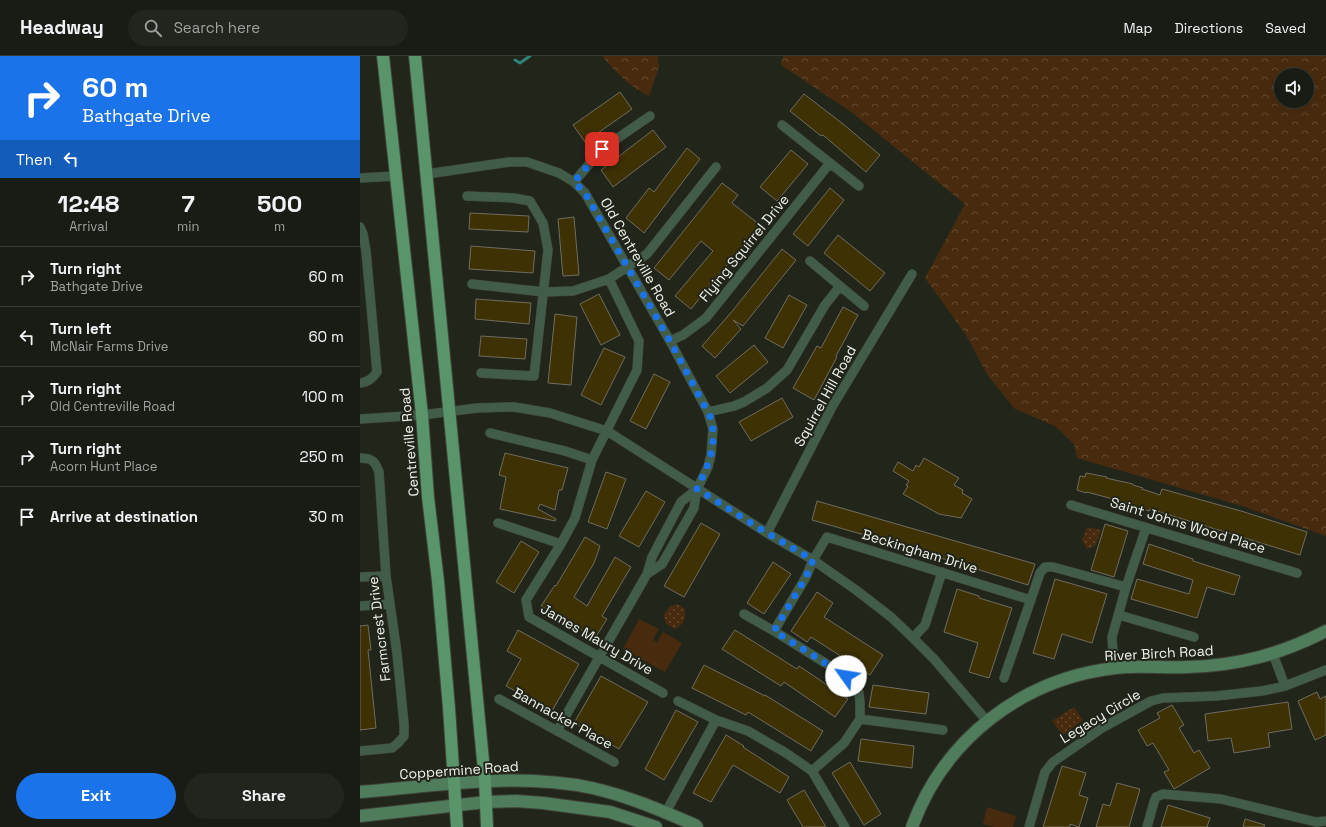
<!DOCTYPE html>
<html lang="en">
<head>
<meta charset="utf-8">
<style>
  :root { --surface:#191c14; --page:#22251d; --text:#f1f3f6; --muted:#9fa1a0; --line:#373a34; --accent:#1a73e8 }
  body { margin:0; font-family:"Space Grotesk",sans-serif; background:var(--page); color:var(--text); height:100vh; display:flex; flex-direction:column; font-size:15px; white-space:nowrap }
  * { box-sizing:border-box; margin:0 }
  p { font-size:13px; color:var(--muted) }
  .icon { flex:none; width:22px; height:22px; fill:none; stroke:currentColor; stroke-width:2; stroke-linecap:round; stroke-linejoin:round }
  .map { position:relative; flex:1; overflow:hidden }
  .drawer { display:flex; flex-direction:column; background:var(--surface); width:360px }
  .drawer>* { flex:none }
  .hud { background:#1a73e8; color:#fff; overflow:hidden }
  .fabs { position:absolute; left:914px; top:12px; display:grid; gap:8px }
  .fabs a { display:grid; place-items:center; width:40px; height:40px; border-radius:50%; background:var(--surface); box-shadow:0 4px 16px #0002,0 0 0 1px var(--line); font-size:20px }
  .pin { position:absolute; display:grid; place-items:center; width:34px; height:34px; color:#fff; margin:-17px; border-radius:8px; box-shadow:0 2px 6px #0006 }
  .me { position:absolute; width:44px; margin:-22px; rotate:302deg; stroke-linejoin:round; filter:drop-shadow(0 0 3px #0008) }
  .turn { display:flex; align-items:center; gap:14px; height:84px; padding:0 16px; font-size:18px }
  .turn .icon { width:52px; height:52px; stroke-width:2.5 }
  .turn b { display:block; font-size:28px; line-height:34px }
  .then { display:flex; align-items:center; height:38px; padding:0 16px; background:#0003; gap:8px; font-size:15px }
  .eta { display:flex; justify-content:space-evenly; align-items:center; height:68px; text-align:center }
  .eta b { font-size:24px; font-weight:600; line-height:28px }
  .action { display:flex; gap:8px; margin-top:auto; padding:8px 16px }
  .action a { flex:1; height:46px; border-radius:24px; background:var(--accent); color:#fff; font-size:16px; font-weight:600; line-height:46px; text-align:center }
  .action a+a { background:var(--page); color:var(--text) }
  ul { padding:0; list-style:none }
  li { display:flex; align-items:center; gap:12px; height:60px; padding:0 16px; border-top:1px solid var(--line) }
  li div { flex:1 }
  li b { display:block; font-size:15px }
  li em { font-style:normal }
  header { display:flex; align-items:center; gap:24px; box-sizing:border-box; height:56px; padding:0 20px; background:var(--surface); border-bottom:1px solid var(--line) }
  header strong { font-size:19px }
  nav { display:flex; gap:22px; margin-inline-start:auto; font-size:14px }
  .search { width:280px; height:36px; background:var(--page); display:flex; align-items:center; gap:10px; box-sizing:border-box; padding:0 14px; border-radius:22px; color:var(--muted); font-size:15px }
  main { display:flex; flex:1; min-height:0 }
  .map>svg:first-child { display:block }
  .grass { fill:url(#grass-dots) }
  .forest { fill:url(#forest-crowns); fill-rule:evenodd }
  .garden { fill:#482b0f }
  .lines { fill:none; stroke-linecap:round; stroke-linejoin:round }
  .stream { stroke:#2e8277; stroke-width:3 }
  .building { fill:#3e3104; stroke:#706c5f }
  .street-casing { stroke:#3e4237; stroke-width:10 }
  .secondary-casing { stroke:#3e4237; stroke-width:14 }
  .primary-casing { stroke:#3e4237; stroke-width:14 }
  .street { stroke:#415c48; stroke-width:9 }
  .secondary { stroke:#4f7c5b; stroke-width:12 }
  .primary { stroke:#5a946a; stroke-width:12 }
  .route { stroke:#1a73e8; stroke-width:7; stroke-dasharray:0 12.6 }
  .labels { text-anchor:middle; stroke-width:4; stroke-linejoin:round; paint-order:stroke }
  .street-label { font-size:14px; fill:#f0f3eb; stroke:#21251a }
</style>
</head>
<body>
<header>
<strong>Headway</strong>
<div class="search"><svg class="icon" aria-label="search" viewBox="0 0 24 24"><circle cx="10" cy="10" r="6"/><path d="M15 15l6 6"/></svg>Search here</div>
<nav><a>Map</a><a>Directions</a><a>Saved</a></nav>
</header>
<main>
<section class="drawer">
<div class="hud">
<div class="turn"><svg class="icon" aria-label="right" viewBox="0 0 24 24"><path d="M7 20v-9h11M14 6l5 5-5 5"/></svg><div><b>60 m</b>Bathgate Drive</div></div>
<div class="then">Then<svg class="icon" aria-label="left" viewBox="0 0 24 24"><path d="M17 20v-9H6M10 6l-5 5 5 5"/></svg></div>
</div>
<div class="eta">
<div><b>12:48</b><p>Arrival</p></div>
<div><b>7</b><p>min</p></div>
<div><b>500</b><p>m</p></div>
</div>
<ul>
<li><svg class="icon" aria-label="right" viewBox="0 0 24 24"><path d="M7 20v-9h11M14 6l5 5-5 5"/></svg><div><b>Turn right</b><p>Bathgate Drive</p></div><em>60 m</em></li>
<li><svg class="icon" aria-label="left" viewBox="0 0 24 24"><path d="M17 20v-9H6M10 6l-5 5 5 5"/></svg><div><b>Turn left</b><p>McNair Farms Drive</p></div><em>60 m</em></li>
<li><svg class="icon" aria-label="right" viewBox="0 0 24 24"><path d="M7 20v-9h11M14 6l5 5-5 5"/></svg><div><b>Turn right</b><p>Old Centreville Road</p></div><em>100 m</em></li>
<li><svg class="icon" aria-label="right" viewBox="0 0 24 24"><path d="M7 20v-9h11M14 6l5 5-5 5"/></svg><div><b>Turn right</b><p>Acorn Hunt Place</p></div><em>250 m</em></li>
<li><svg class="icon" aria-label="arrive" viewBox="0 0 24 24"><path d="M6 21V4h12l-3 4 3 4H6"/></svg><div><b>Arrive at destination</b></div><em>30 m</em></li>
</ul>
<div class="action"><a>Exit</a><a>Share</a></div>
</section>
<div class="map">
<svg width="966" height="771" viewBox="0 0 966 771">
  <defs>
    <pattern id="grass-dots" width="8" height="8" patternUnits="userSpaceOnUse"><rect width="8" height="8" fill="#482b0f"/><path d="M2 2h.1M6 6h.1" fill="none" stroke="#634a32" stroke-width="1.8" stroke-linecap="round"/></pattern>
    <pattern id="forest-crowns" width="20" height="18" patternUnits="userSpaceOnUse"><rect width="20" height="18" fill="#482b0f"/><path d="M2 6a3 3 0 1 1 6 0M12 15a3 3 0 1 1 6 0" fill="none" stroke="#634a32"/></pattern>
  </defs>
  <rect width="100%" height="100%" fill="#21251a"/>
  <path class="grass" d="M727 471 741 474 735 490 727 493 722 484Z
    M317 548 325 553C326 564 324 568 315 573L306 568 304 559 309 551Z
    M714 651 723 664 703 679 692 665Z"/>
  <path class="forest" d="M242 0H298L299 11 289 40C270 32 255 15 242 0Z
    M423 0H966V480L882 450 717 402 714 388 695 370 655 353 628 320 606 279 565 222 605 148 491 56 421 9ZM921 19H947V45H921Z"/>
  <path class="garden" d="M279 563 299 573 293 584 297 586 303 576 322 587 305 616 263 593Z
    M627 751 656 760 653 771H634L623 768Z"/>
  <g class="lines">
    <path class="stream" d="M155 4 160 7 170 0"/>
  </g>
  <path class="building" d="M260 36 272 53 225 86 213 69Z
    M444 38 483 68 520 99 506 116 463 79 461 80 430 55Z
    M293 74 306 91 253 131 241 114Z
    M327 92 340 103 284 177 266 162 289 132 294 136Z
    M431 94 448 108 417 145 400 131Z
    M362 127 378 139 372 147 400 169 331 253 315 240 353 195 341 185 309 224 294 212Z
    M470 132 484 144 448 190 433 178Z
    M110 157 169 160 168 176 109 173Z
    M214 161 219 219 203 220 198 163Z
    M478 179 525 217 510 235 464 197Z
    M111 190 175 195 173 217 109 213Z
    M422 193 436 204 383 270 373 264 381 273 355 302 342 290 374 253Z
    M239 238 260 279 241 289 220 248Z
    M429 239 447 249 423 292 405 282Z
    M116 243 171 247 169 268 115 263Z
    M483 251 498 259 476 300 477 301 454 344 433 332 457 290 461 292Z
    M195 258 217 261 211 329 188 327Z
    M121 280 167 283 165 303 119 300Z
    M394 289 408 306 370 337 356 320Z
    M244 292 265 301 241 349 221 339Z
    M294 318 310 326 286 373 270 365Z
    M422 342 433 361 391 385 379 366Z
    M145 397 208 412 202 434H199L195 454 180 448 178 453 196 463 195 465 140 453 146 421 139 419Z
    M564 402 599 422 594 429 603 434 602 437 612 443 601 462 579 458 543 438 548 430 546 429 549 425 533 415 538 406 553 415 556 409 559 411Z
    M246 416 266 423 247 473 228 466Z
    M726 417 747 421 746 422 773 428V429L783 432 782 433 800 439 802 433 881 455 947 476 940 499 790 453 789 455 764 446 727 436 726 437 717 434 720 420 725 421Z
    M286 435 305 446 279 491 259 480Z
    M457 445 675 508 668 529 529 486 452 464Z
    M341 467 360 478 324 541 304 530Z
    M745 468 768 475 754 521 731 514Z
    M225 481 240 490 234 507 214 541 227 550 255 501 271 511 242 560 247 563 235 582 181 550 195 529 196 530Z
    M161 485 179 496 154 537 136 526Z
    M789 488 833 503V505L880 520 874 539 847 531 837 562 771 543 777 523 829 538 833 524 783 508Z
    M413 506 431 518 404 558 387 547Z
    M695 523 747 538 732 587 702 578 694 603 673 597Z
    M597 533 619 540V542L652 552 629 622 609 616 618 587 584 576Z
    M457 536 473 547 464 561 523 599 510 619 451 581 447 586 431 575Z
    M8 569 11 594H8L16 672 0 674V570Z
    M158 574 219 608 192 655 146 630 161 603 147 595Z
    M375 574 437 613 439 610 488 643 475 661 424 626 421 630 362 593Z
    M344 609 405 640V639L463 675 451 695 388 656 386 659 332 632Z
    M241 620 288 646 259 693 214 667Z
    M513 629 569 637 566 658 509 651Z
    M957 636 960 643 966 640V679L955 684 938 645Z
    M928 646 932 673 908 677 910 691 874 697 871 682 848 685 845 658Z
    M812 649 824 669 819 672 834 697 839 694 850 712 814 733 804 716 809 714 793 687 787 690 778 674 800 662 797 657Z
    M316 654 338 666 304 724 285 713Z
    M366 679 384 690 383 691 429 721 420 737 373 709 351 746 333 737Z
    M501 683 554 690 552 712 498 705Z
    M490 706 521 758 504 769 472 717Z
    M702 710 726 717 719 739 728 742 719 771 710 768V771H683Z
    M757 727 780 733 769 771H736L743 748 750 750Z
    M444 734 466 771H443L427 744Z
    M808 749 850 762 847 771H801Z
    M885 763 905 769 904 771H883Z"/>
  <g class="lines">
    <defs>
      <path id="street" d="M422 69 499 130
        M67 118 149 106H167L199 117 214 126 225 137 310 285 348 356 353 373 351 399 348 411 337 433 334 452 302 508 287 518 292 501 321 446 337 433
        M0 122 36 120
        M214 126 242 93 290 60
        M107 140 153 142 170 145 183 167 188 194 174 320 121 317
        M0 171 3 178 6 195 17 316C12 323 8 326 0 327
        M450 205 504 250
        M249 223 279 285 277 314 232 404 215 462 201 488 166 544 169 561 303 637
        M112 228 184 236 213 235 249 223 287 198 356 111
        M310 285 323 279 346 262 470 107
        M348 356 374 350 384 346 407 332 427 314 465 249 480 230
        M0 363 62 359 117 352 154 351 190 357 247 375 407 477 453 504 496 534 531 561 553 582 574 603 627 665
        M130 377 205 395 232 404
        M0 402C12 402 15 405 19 416L26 520 37 597 44 668V680L38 687 32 692 0 695
        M711 449 937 517
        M138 467 201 488
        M407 477 472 351 552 218
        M0 521 26 520
        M0 550 30 548
        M384 558 414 575 486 620 494 629 499 637 500 647V663L484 687 452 715
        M759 559 834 581
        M414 575 446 521 453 504 467 481 671 544
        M553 582 565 569 582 516
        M913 598 925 630
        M754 612 752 581 766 531 786 472
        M644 622 680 517 685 511H693L766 531
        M139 643 254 706
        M318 645 356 664 388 675 426 697 452 715 485 771
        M500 663 583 674
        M197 675 287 518
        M306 756 356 664
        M669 771 685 716 693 706 742 672 791 645 803 642 856 640 902 635 925 630 966 614
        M787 771 794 746 796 741 803 738 861 743 956 766 966 765"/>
      <path id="secondary" d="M0 736C77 730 155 716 232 732 268 740 302 755 335 769L337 771
        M0 760 126 746 156 745 183 747 250 756 296 771
        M552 771C584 683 662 623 755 612 779 609 803 612 827 611 878 610 921 598 966 575"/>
      <path id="primary" d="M23 0 62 359 68 441 78 525 89 652 97 771
        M55 0 125 725 127 771"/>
    </defs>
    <use href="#street" class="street-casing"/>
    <use href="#secondary" class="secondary-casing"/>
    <use href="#primary" class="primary-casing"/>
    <use href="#street" class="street"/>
    <use href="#secondary" class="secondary"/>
    <use href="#primary" class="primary"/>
  </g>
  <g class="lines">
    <path class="route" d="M242 93 214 126 225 137 310 285 351 362C357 391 349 407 337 433L407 477 453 504 446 521 414 575 486 620"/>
  </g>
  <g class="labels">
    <g class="street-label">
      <text transform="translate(384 192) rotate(-51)" y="5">Flying Squirrel Drive</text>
      <text transform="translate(278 201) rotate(60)" y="5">Old Centreville Road</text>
      <text transform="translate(465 340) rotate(-61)" y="5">Squirrel Hill Road</text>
      <text transform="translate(49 386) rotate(-95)" y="5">Centreville Road</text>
      <text transform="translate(828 469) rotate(17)" y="5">Saint Johns Wood Place</text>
      <text transform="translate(560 495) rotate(17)" y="5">Beckingham Drive</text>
      <text transform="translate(19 573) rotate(-97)" y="5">Farmcrest Drive</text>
      <text transform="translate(237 583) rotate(30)" y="5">James Maury Drive</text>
      <text transform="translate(799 597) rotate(-3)" y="5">River Birch Road</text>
      <text transform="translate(740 660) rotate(-31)" y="5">Legacy Circle</text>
      <text transform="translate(203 662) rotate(29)" y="5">Bannacker Place</text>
      <text transform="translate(99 714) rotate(-4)" y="5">Coppermine Road</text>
    </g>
  </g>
</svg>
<div class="fabs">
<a><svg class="icon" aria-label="sound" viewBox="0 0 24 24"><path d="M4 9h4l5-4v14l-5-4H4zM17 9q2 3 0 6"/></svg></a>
</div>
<div class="pin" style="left:242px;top:93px;background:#d93025"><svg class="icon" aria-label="arrive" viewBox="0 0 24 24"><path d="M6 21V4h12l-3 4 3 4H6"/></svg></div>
<svg class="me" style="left:486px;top:620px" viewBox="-20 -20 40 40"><circle r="19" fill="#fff"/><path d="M0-13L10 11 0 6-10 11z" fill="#1a73e8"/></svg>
</div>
</main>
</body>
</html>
